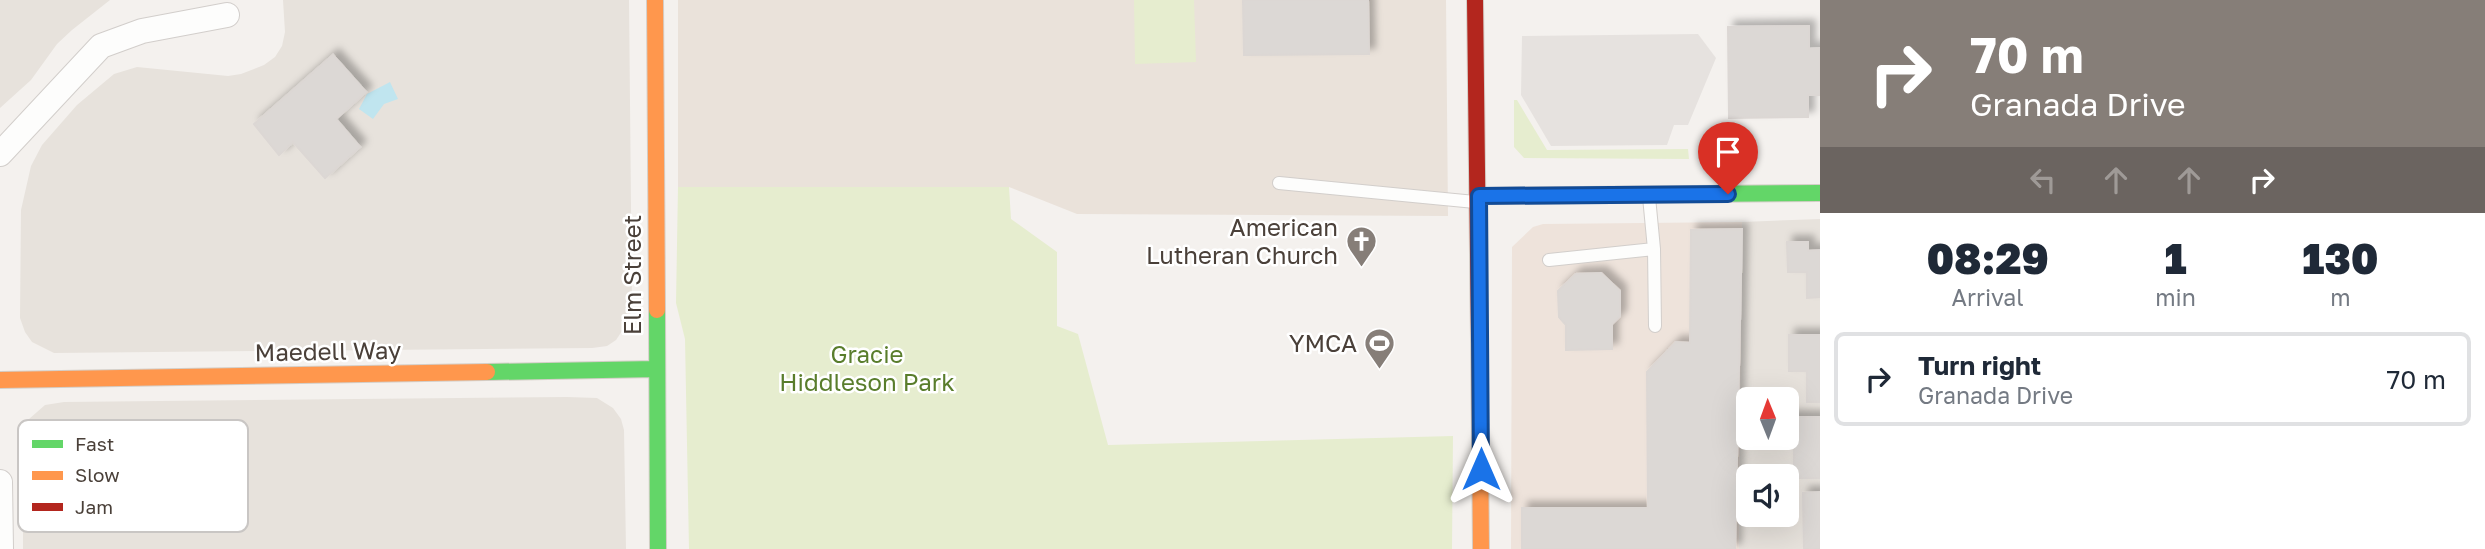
<!DOCTYPE html>
<html lang="en">
<head>
<meta charset="utf-8">
<style>
  :root { --surface:#fff; --page:#f6f6f7; --text:#1f2937; --muted:#747a83; --line:#e0e1e3 }
  body { margin:0; font-family:"Golos Text",sans-serif; background:var(--page); color:var(--text); height:100vh; display:flex; flex-direction:column; font-size:26px; white-space:nowrap }
  * { box-sizing:border-box; margin:0 }
  p { font-size:23px; color:var(--muted) }
  .icon { flex:none; width:38px; height:38px; fill:none; stroke:currentColor; stroke-width:2; stroke-linecap:round; stroke-linejoin:round }
  .map { position:relative; flex:1; overflow:hidden }
  .drawer { display:flex; flex-direction:column; background:var(--surface); width:665px }
  .drawer>* { flex:none }
  .top-card { background:#867e78; color:#fff; overflow:hidden }
  .needle { width:46px; rotate:359deg }
  .fabs { position:absolute; left:1736px; top:387px; display:grid; gap:14px }
  .fabs a { display:grid; place-items:center; width:63px; height:63px; border-radius:10px; background:var(--surface); box-shadow:0 7px 28px #0002; font-size:35px }
  .pin { position:absolute; display:grid; place-items:center; width:60px; height:60px; color:#fff; margin:-72px -30px; border-radius:50% 50% 50% 0; rotate:-45deg; box-shadow:0 0 7px #0007 }
  .pin .icon { rotate:45deg }
  .me { position:absolute; width:77px; margin:-38px; rotate:0deg; stroke-linejoin:round; filter:drop-shadow(0 0 5px #0008) }
  .turn { display:flex; align-items:center; gap:24px; height:147px; padding:0 35px; font-size:32px }
  .turn .icon { width:91px; height:91px; stroke-width:2.5 }
  .turn b { display:block; font-size:49px; line-height:60px }
  .lanes { display:flex; align-items:center; height:66px; padding:0 35px; background:#0003; justify-content:center; gap:35px; direction:ltr }
  .lanes .off { opacity:.35 }
  .eta { display:flex; justify-content:space-evenly; align-items:center; height:119px; text-align:center }
  .eta b { font-size:42px; font-weight:800; line-height:49px }
  ul { padding:0; list-style:none }
  li { display:flex; align-items:center; gap:21px; height:94px; margin:0 14px 10px; padding:0 21px; border:4px solid var(--line); border-radius:10px }
  li div { flex:1 }
  li b { display:block; font-size:26px }
  li em { font-style:normal }
  main { display:flex; flex:1; min-height:0 }
  .map>svg:first-child { display:block }
  .residential { fill:#e7e2dc; fill-rule:evenodd }
  .commercial { fill:#eee3db }
  .education { fill:#eae2da }
  .green { fill:#e6edcf }
  .parking { fill:#e6e2df }
  .water { fill:#c0e5ef }
  .building { fill:#dcd8d5; stroke:#dcd7d4; stroke-width:2; filter:url(#shadow) }
  .lines { fill:none; stroke-linecap:round; stroke-linejoin:round }
  .lane-casing { stroke:#d2cecb; stroke-width:14 }
  .street-casing { stroke:#d2cecb; stroke-width:26 }
  .fast-casing { stroke:#d4cec7; stroke-width:18 }
  .slow-casing { stroke:#d4cec7; stroke-width:18 }
  .jam-casing { stroke:#d4cec7; stroke-width:18 }
  .lane { stroke:#fdfdfc; stroke-width:12 }
  .street { stroke:#fdfdfc; stroke-width:24 }
  .fast { stroke:#63d668; stroke-width:16 }
  .slow { stroke:#ff974d; stroke-width:16 }
  .jam { stroke:#b3261e; stroke-width:16 }
  .route-casing { stroke:#114b97; stroke-width:18 }
  .route { stroke:#1a73e8; stroke-width:12 }
  .labels { text-anchor:middle; stroke-width:5; stroke-linejoin:round; paint-order:stroke }
  .poi-label { font-size:24px; fill:#4a4039; stroke:#fff; text-anchor:end }
  .street-label { font-size:24px; fill:#4a4039; stroke:#fff }
  .park-label { font-size:24px; fill:#597d2c; stroke:#fff }
  .key { fill:#fff; stroke:#c9c6c4; stroke-width:2 }
  .key-label { font-size:19px; fill:#4a4039 }
</style>
</head>
<body>
<main>
<div class="map">
<svg width="1820" height="549" viewBox="0 0 1820 549">
  <defs>
    <filter id="shadow"><feDropShadow dx="6" dy="-6" stdDeviation="3.5" flood-color="#0004"/></filter>
  </defs>
  <rect width="100%" height="100%" fill="#f4f1ee"/>
  <path class="residential" d="M0 0H110L72 30 57 44 31 80 0 108Z
    M283 0H629L632 309 628 322 616 340 607 346 592 348 54 353 32 342 25 332 20 318 21 210 31 166 42 145 77 105 114 74 137 67 228 76 241 74 264 65 275 57 282 46 285 32Z
    M1820 219V549H1739L1742 222ZM1748 399H1787V438H1748ZM1748 476H1787V514H1748Z
    M567 397 597 398 613 408 621 419 624 430 626 549H23V429L29 419 45 405 64 402Z"/>
  <path class="commercial" d="M1742 222 1739 549H1511L1512 247 1533 227 1543 224Z"/>
  <path class="education" d="M678 0H1446L1448 216 1077 214 1009 187H678Z"/>
  <path class="green" d="M1134 0H1194L1196 62 1135 64Z
    M1514 100H1517L1547 150 1688 149 1689 159 1524 158 1514 147Z
    M678 187H1009L1011 219 1057 252V326L1078 334 1108 445 1453 436 1452 549H689L685 339 676 303Z"/>
  <path class="parking" d="M1698 34 1716 58 1688 125H1674L1667 145 1551 146 1521 95 1522 36Z"/>
  <path class="water" d="M390 82 398 99 384 104 373 119 359 109 367 94Z"/>
  <path class="building" d="M1243 0H1368L1369 54 1244 55Z
    M1809 26V49L1820 48V95H1808V117L1729 118 1728 27Z
    M333 55 366 92 336 119 360 147 325 178 293 142 279 155 254 124Z
    M1742 229 1735 549H1522V508H1648L1647 372 1676 342 1690 343 1691 230Z
    M1787 242H1808V251L1820 250V297L1807 298V272H1788Z
    M1601 273 1620 291V316L1612 324V349L1566 350V325L1559 317 1558 291 1576 274Z
    M1789 335H1820V402H1807V371H1789Z
    M1787 417H1820V478H1794V445L1786 446Z
    M1820 492V549H1804L1803 493Z"/>
  <g class="lines">
    <defs>
      <path id="lane" d="M1279 183 1475 202
        M1649 197 1654 249 1655 326
        M1549 260 1654 249"/>
      <path id="street" d="M0 154 101 46 142 31 227 15
        M0 482 1 549"/>
      <path id="fast" d="M1479 196 1820 193
        M657 310 658 549
        M487 372 656 369"/>
      <path id="slow" d="M655 0 657 310
        M1479 339 1481 549
        M0 380 487 372"/>
      <path id="jam" d="M1475 0 1479 339"/>
    </defs>
    <use href="#lane" class="lane-casing"/>
    <use href="#street" class="street-casing"/>
    <use href="#fast" class="fast-casing"/>
    <use href="#slow" class="slow-casing"/>
    <use href="#jam" class="jam-casing"/>
    <use href="#lane" class="lane"/>
    <use href="#street" class="street"/>
    <use href="#fast" class="fast"/>
    <use href="#slow" class="slow"/>
    <use href="#jam" class="jam"/>
  </g>
  <g class="lines">
    <defs>
      <path id="route" d="M1481 469 1479 196 1728 194"/>
    </defs>
    <use href="#route" class="route-casing"/>
    <use href="#route" class="route"/>
  </g>
  <defs>
    <symbol id="church-pin" viewBox="-11 -11 22 30"><path d="M0 17L-7.5 6A9.5 9.5 0 1 1 7.5 6Z" fill="#867e78" stroke="#fff"/><path d="M-1.2-6h2.4v3.5h3.3v2.4h-3.3V6h-2.4V-.1h-3.3v-2.4h3.3Z" fill="#fff"/></symbol>
    <symbol id="stadium-pin" viewBox="-11 -11 22 30"><path d="M0 17L-7.5 6A9.5 9.5 0 1 1 7.5 6Z" fill="#867e78" stroke="#fff"/><path d="M0-5a6.5 5 0 1 0 0 10a6.5 5 0 1 0 0-10ZM-3.5-1.8h7v3.6h-7Z" fill="#fff"/></symbol>
  </defs>
  <g fill-rule="evenodd">
    <use href="#church-pin" x="1344" y="224" width="35" height="47"/>
    <use href="#stadium-pin" x="1362" y="326" width="35" height="47"/>
  </g>
  <g class="labels">
    <g class="poi-label">
      <text x="1338" y="236">American<tspan x="1338" dy="28">Lutheran Church</tspan></text>
      <text x="1357" y="352">YMCA</text>
    </g>
    <g class="street-label">
      <text transform="translate(633 275) rotate(-90)" y="8">Elm Street</text>
      <text transform="translate(328 352) rotate(-1)" y="8">Maedell Way</text>
    </g>
    <g class="park-label">
      <text x="867" y="363">Gracie<tspan x="867" dy="28">Hiddleson Park</tspan></text>
    </g>
  </g>
  <rect x="18" y="420" width="230" height="112" rx="10" class="key"/>
  <rect x="32" y="440" width="31" height="8" fill="#63d668"/>
  <rect x="32" y="471" width="31" height="9" fill="#ff974d"/>
  <rect x="32" y="503" width="31" height="8" fill="#b3261e"/>
  <g class="key-label">
    <text x="75" y="451">Fast</text>
    <text x="75" y="482">Slow</text>
    <text x="75" y="514">Jam</text>
  </g>
</svg>
<div class="fabs">
<a><svg class="needle" viewBox="-14 -14 28 28"><path d="M0-13l5 13h-10z" fill="#e53935"/><path d="M0 13l5-13h-10z" fill="#747a83"/></svg></a>
<a><svg class="icon" aria-label="sound" viewBox="0 0 24 24"><path d="M4 9h4l5-4v14l-5-4H4zM17 9q2 3 0 6"/></svg></a>
</div>
<div class="pin" style="left:1728px;top:194px;background:#d93025"><svg class="icon" aria-label="arrive" viewBox="0 0 24 24"><path d="M6 21V4h12l-3 4 3 4H6"/></svg></div>
<svg class="me" style="left:1481px;top:469px" viewBox="-20 -20 40 40"><path d="M0-17L14 15 0 8-14 15z" fill="#1a73e8" stroke="#fff" stroke-width="4"/></svg>
</div>
<section class="drawer">
<div class="top-card">
<div class="turn"><svg class="icon" aria-label="right" viewBox="0 0 24 24"><path d="M7 20v-9h11M14 6l5 5-5 5"/></svg><div><b>70 m</b>Granada Drive</div></div>
<div class="lanes"><svg class="icon off" aria-label="left" viewBox="0 0 24 24"><path d="M17 20v-9H6M10 6l-5 5 5 5"/></svg><svg class="icon off" aria-label="ahead" viewBox="0 0 24 24"><path d="M12 20V5M6 11l6-6 6 6"/></svg><svg class="icon off" aria-label="ahead" viewBox="0 0 24 24"><path d="M12 20V5M6 11l6-6 6 6"/></svg><svg class="icon" aria-label="right" viewBox="0 0 24 24"><path d="M7 20v-9h11M14 6l5 5-5 5"/></svg></div>
</div>
<div class="eta">
<div><b>08:29</b><p>Arrival</p></div>
<div><b>1</b><p>min</p></div>
<div><b>130</b><p>m</p></div>
</div>
<ul>
<li><svg class="icon" aria-label="right" viewBox="0 0 24 24"><path d="M7 20v-9h11M14 6l5 5-5 5"/></svg><div><b>Turn right</b><p>Granada Drive</p></div><em>70 m</em></li>
</ul>
</section>
</main>
</body>
</html>
